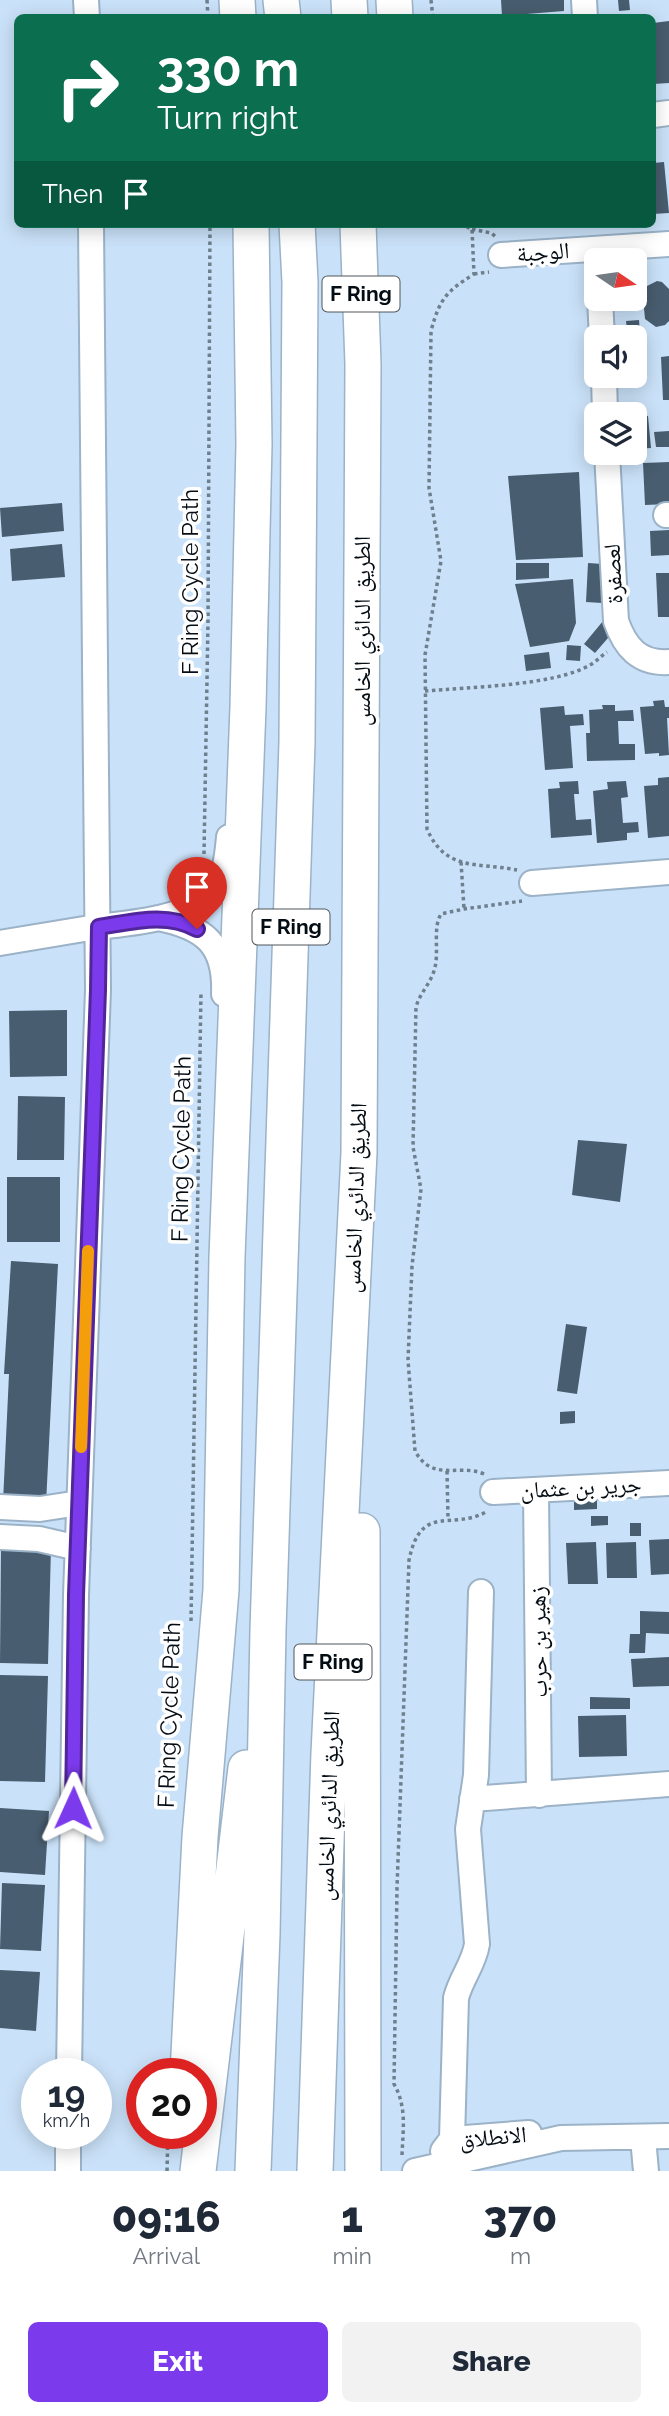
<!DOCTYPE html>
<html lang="en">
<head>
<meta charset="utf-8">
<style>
  :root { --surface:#fff; --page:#f2f2f3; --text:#1f2937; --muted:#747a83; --accent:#7c3aed }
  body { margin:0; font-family:Raleway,"Noto Naskh Arabic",sans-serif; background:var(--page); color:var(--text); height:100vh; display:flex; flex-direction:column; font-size:26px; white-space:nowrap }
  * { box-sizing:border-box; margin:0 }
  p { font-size:23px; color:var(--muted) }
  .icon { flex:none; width:38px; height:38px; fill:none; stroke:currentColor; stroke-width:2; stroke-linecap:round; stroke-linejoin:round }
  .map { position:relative; height:2171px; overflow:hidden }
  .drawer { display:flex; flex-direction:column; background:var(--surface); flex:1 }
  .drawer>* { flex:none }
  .hud { position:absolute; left:14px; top:14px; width:642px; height:214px; border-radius:10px; box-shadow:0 4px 18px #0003; background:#0b6e4f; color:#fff; overflow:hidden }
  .needle { width:46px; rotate:103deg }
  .controls { position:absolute; left:584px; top:248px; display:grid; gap:14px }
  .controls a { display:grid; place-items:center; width:63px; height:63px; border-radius:10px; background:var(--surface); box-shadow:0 4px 18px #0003; font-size:35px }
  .speed { position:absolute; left:21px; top:2058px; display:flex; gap:14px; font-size:35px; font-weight:700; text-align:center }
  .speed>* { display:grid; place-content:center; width:91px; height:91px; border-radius:50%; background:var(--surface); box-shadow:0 4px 18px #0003; line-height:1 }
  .speed small { font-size:18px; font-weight:400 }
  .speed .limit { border:10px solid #d22; background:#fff; color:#111 }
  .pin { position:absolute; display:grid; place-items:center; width:60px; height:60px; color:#fff; margin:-72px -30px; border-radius:50% 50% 50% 0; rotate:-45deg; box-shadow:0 0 7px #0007 }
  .pin .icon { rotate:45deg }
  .me { position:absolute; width:77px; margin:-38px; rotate:1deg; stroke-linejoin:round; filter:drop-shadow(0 0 5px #0008) }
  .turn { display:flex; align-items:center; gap:24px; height:147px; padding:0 28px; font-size:32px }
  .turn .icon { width:91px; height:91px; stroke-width:2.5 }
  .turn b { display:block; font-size:49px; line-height:60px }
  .then { display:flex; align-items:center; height:66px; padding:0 28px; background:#0003; gap:14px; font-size:26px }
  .eta { display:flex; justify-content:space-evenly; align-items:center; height:119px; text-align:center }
  .eta b { font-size:42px; font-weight:800; line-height:49px }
  .action { display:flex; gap:14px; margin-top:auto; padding:14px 28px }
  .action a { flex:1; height:80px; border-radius:10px; background:var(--accent); color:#fff; font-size:28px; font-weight:800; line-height:80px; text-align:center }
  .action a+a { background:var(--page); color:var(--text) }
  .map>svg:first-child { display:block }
  .building { fill:#485d6f }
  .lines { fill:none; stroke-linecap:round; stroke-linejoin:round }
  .minor-casing { stroke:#9bb2c7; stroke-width:28 }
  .highway-casing { stroke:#9bb2c7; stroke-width:38 }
  .path { stroke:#6e7f8e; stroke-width:3.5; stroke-dasharray:3.5 3.5; stroke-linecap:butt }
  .minor { stroke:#fff; stroke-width:24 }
  .highway { stroke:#fff; stroke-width:35 }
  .route-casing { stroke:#51269a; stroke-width:18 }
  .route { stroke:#7c3aed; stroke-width:12 }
  .slow { stroke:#f59e0b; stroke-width:12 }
  .labels { text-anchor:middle; stroke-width:7; stroke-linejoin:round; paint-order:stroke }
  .shield { fill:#fff; stroke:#50565a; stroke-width:2 }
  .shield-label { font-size:21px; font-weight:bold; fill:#050d14 }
  .street-label { font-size:23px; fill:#050d14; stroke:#fff }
</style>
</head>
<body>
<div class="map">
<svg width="669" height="2171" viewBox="0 0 669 2171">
  <rect width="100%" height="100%" fill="#cae2f9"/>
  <path class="building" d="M501 0H564V11L502 16Z
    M618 0H629L630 10 619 11Z
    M669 21V83L653 84V23Z
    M664 162 669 213 653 214V163Z
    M657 281 662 282 669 289V321L665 325 656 327 645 319 643 297 647 286Z
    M639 320 641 346 635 347V338H628L626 321Z
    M669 356V400H663L661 357Z
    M637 409 638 417 648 416 651 448 635 449V415H631L630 410Z
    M669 431V447H656L654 432Z
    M669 462V504L645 505 643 463Z
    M579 472 583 557 516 560 508 476Z
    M62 503 64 531 2 537 0 508Z
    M669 530V555L651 556 650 531Z
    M62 544 65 577 12 581 10 549Z
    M516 563H549V578L516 580Z
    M588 563 603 564 602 603 586 602Z
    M656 573H669V617H658Z
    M573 579 576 623 569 641 530 647 515 584Z
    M603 621 614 631 595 653 584 644Z
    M567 645 581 646 580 661 566 660Z
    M549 652 551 668 526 671 524 655Z
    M664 700 665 707H669V718H667L669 755 659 756V753L645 754 640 707 654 706 653 701Z
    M602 705H615V711L633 710 634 721H618L619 744H635V760L587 761 586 733H590L589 710 603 709Z
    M564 706 565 715 583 714 584 725 570 726 573 768 545 770 540 708Z
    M669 777V836L648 838 644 786 658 785V778Z
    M578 781 579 794H574L576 820 591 819 592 835 551 838 548 789 560 788 559 782Z
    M626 781 628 797 621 798 623 823 638 822 639 832 627 833V840L597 843 593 791 608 789 607 782Z
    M67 1010V1076L10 1077 9 1011Z
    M18 1096 65 1097 64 1160H17Z
    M578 1140 627 1144 620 1202 572 1195Z
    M7 1177H60V1242H7Z
    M11 1261 58 1264 46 1504 3 1502 9 1374H4Z
    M566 1324 587 1327 577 1394 557 1391Z
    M575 1411V1423L560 1424V1412Z
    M597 1497V1509L574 1510V1498Z
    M591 1516H608V1525L591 1526Z
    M630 1523H641V1536H630Z
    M669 1539V1574L651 1575 649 1540Z
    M596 1542 598 1584H568L566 1543Z
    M636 1542 637 1578H607L606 1543Z
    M1 1545 51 1547 48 1664 0 1663Z
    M640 1611 669 1612V1634L646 1633 645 1653H629L630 1634H640Z
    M669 1657V1686L633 1687 631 1659Z
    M0 1675 48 1676 45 1782 0 1781Z
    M590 1697 630 1698V1709H590Z
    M626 1715 627 1756 579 1757 578 1716Z
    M0 1808 49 1811 45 1875 0 1872Z
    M2 1883 45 1885 41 1951 0 1949Z
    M0 1970 40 1972 36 2031 0 2028Z"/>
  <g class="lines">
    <defs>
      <path id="minor" d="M86 0 87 18
        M584 0 585 18
        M653 115 669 113
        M501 255 669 244
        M600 299 602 338
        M604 376 605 415
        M607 453 616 621C625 647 639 664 669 662
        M666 515H669
        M532 883 669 872
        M158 918C204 927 226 944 224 994
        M0 943C30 938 60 933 90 928 127 923 185 921 211 892 226 876 227 857 229 837
        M536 1490 539 1795
        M493 1492 669 1483
        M0 1507 40 1509 79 1503
        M0 1537 39 1539 78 1548
        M472 1799 669 1784
        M69 2074 76 1595 98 990 91 224
        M643 2138 646 2171
        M452 2139 456 1998C461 1978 474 1964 477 1944L468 1829 476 1775 481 1592
        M443 2151 452 2139 529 2133
        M68 2171V2133
        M415 2171 561 2138 669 2136"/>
      <path id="highway" d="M237 0 238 18
        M281 0 283 18
        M349 0 350 18
        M394 0 395 18
        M362 1531 363 2171
        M188 2074 200 1837 221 1590 227 1257 248 707 254 444 251 224
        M198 2171 246 1768
        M253 2171 262 1934 268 1630 297 742 300 282 297 224
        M315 2171 329 1753 359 1153 363 364 358 224"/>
    </defs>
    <use href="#minor" class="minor-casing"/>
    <use href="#highway" class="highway-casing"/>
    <path class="path" d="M207 0 208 18
      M431 0 433 18
      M460 224 472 229 474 274C446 292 440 298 431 331L429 488 441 561 425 655 427 829C446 872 477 862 517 870
      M472 229 491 233 496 237
      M474 274 489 272
      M425 691C468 687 554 686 590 665 596 662 601 656 607 652
      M204 854 208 621 210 224
      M461 862 464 909
      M447 1471 448 1518
      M484 1474C458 1463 433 1483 415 1451L408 1360 412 1266 421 1189 413 1147 416 1007C420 993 430 984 434 971 440 953 432 929 441 914L464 909 522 901
      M191 1621 201 991
      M402 2155C403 2129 407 2107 394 2084L397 1888 409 1560C421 1502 452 1531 486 1512
      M167 2171 168 2133"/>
    <use href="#minor" class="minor"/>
    <use href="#highway" class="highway"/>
  </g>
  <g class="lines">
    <defs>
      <path id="route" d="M73 1808 76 1595 98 990 99 927C132 922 166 912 197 929"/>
    </defs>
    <use href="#route" class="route-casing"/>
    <use href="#route" class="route"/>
    <path class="slow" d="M81 1447 88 1251"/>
  </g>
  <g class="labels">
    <g class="shield">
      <rect x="322.5" y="276.5" width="77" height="35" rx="5"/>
      <rect x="252.5" y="909.5" width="77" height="35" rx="5"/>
      <rect x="294.5" y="1644.5" width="77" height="35" rx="5"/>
    </g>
    <g class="shield-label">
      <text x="361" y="301">F Ring</text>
      <text x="291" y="934">F Ring</text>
      <text x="333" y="1669">F Ring</text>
    </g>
    <g class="street-label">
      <text transform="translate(543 252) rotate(-4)" y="8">الوجبة</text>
      <text transform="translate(613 574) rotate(-93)" y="8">لعصفرة</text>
      <text transform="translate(190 582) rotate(-90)" y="8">F Ring Cycle Path</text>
      <text transform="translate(362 631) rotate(-90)" y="8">الطريق الدائري الخامس</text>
      <text transform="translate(181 1149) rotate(-89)" y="8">F Ring Cycle Path</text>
      <text transform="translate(355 1198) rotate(-88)" y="8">الطريق الدائري الخامس</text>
      <text transform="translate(581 1487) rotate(-3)" y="8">جرير بن عثمان</text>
      <text transform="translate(538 1642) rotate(-91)" y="8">زهير بن حرب</text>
      <text transform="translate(169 1715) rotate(-88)" y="8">F Ring Cycle Path</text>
      <text transform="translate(328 1806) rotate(-88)" y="8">الطريق الدائري الخامس</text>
      <text transform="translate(493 2137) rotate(-5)" y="8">الانطلاق</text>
    </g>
  </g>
</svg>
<div class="controls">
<a><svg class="needle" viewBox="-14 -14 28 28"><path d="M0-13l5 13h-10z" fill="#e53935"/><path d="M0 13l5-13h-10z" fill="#747a83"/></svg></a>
<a><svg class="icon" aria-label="sound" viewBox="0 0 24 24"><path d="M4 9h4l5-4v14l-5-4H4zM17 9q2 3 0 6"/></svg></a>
<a><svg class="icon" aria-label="layers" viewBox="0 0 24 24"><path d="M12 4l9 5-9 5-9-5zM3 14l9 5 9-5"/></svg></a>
</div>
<div class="speed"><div>19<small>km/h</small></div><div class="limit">20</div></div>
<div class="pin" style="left:197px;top:929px;background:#d93025"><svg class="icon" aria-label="arrive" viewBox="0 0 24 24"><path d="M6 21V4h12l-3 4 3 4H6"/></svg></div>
<svg class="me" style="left:73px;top:1808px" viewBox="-20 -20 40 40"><path d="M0-17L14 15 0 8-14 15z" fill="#7c3aed" stroke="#fff" stroke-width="4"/></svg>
<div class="hud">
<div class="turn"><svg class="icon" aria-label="right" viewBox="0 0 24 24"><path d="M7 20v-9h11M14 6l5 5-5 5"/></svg><div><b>330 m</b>Turn right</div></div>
<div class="then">Then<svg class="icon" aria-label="arrive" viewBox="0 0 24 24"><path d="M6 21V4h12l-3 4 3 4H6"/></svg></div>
</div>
</div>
<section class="drawer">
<div class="eta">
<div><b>09:16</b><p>Arrival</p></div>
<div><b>1</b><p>min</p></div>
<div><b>370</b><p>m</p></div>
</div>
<div class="action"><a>Exit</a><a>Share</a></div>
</section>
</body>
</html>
